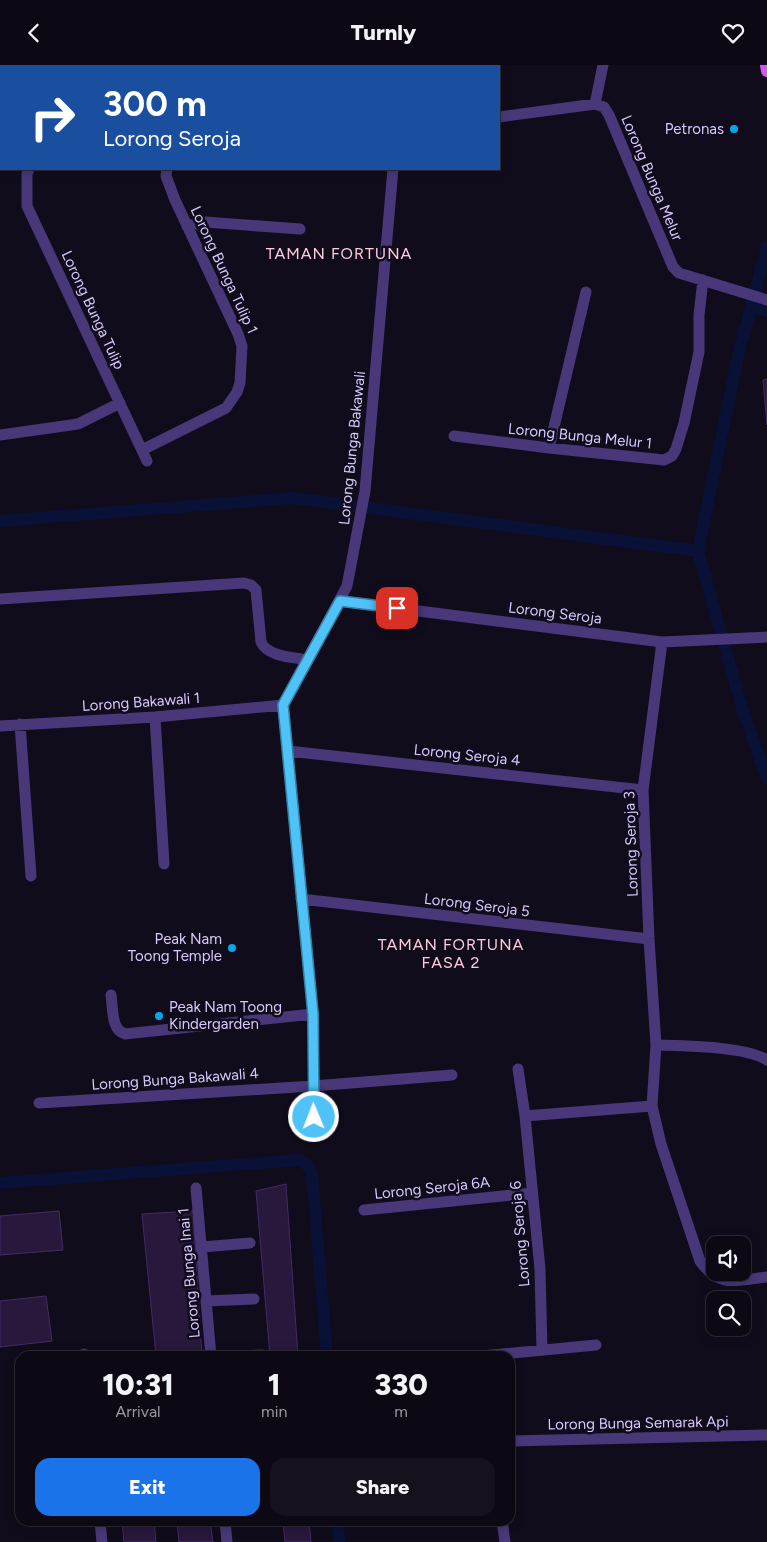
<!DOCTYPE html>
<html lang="en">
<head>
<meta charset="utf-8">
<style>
  :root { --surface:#0d0914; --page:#16121d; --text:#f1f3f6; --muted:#9a9aa0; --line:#2d2a34; --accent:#1a73e8 }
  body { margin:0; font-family:Figtree,sans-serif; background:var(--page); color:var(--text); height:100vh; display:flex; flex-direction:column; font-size:19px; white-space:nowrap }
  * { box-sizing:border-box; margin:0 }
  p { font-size:16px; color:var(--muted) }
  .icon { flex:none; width:28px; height:28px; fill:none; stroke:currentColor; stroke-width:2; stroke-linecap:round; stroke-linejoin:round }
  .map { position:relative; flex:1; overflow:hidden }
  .details { position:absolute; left:15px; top:1286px; width:500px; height:175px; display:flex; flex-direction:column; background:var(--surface); border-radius:15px; box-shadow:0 2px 12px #0003,0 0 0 1px var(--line) }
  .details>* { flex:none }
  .top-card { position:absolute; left:0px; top:0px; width:500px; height:105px; box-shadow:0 2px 12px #0003,0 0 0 1px var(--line); background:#1a4fa0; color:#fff; overflow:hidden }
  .tools { position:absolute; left:706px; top:1171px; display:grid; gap:10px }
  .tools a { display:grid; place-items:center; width:45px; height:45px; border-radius:10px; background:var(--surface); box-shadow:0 2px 12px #0003,0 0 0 1px var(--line); font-size:25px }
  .pin { position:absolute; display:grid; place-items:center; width:42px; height:42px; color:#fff; margin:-21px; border-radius:10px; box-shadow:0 2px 8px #0006 }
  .me { position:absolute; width:55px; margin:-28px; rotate:359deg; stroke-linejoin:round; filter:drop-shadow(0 0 4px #0008) }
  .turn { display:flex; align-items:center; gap:18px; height:105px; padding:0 20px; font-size:22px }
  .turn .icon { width:65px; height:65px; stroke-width:2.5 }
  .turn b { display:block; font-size:35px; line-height:42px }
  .eta { display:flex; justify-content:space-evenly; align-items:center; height:85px; text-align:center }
  .eta b { font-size:30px; font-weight:800; line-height:35px }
  .cta { display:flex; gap:10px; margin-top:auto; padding:10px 20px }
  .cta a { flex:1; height:58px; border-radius:15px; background:var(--accent); color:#fff; font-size:20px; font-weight:800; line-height:58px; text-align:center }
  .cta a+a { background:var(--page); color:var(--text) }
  header { display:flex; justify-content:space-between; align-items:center; height:65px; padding:0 20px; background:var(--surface); font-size:22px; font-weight:800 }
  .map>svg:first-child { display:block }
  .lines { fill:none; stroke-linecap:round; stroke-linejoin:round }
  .canal { stroke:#0a1136; stroke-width:12 }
  .building { fill:#27183c; stroke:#432b67 }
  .minor { stroke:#483879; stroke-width:11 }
  .major { stroke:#dc53f9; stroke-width:12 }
  .route-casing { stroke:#337fa1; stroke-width:12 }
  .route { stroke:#4fc3f7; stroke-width:9 }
  .poi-dot { fill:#08a6e9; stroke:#110c1b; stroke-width:2 }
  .labels { text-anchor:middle; stroke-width:5; stroke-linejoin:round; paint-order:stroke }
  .poi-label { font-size:15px; fill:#d9c8fd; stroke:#110c1b; text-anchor:end }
  .street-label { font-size:15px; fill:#d9c8fd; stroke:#110c1b }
  .neighbourhood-label { font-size:16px; letter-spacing:1px; fill:#fdcae0; stroke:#110c1b }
</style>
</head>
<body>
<header><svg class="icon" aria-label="back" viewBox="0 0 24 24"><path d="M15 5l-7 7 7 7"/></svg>Turnly<svg class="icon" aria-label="heart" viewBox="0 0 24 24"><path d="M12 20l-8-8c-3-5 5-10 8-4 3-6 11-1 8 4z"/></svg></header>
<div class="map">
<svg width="767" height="1477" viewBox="0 0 767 1477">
  <rect width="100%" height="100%" fill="#110c1b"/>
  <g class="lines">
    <path class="canal" d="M767 182 738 291 698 486 743 646 767 714
      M751 242 767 246
      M0 456 293 433 698 486
      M0 1118 299 1095 308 1101 312 1109 327 1291
      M338 1456 339 1477"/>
  </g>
  <path class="building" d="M767 314V360L763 315Z
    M286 1119 298 1291H270L256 1126Z
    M59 1146 63 1185 0 1190V1151Z
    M193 1146 202 1291H156L142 1149Z
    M46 1231 52 1276 0 1282V1236Z
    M122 1456H154L156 1477H124Z
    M177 1456H210L213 1477H179Z
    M283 1456H309L311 1477H285Z"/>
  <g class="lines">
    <path class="minor" d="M82 0 86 1
      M221 0 242 1
      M185 1 188 0
      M402 1V0
      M595 39 603 0
      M499 52 595 39 604 42 609 50 673 202 679 208 767 235
      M29 104 27 109V141L147 396
      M187 161 205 157 300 164
      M0 370 78 359 120 338
      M454 371 549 383 664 395 672 391 676 384 684 358 699 287V250L703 215
      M549 383 586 227
      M142 385 226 343 237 327 240 318 242 281 238 269 175 135 166 111 167 104
      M0 534 244 518 251 520 256 525 261 577C268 592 293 592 308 595
      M340 536 662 577 767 572
      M662 577 643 725 649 874 656 980 652 1041 661 1079 700 1196C720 1224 737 1215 767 1212
      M155 652 164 799
      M20 659 31 811
      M0 661 155 652 283 640
      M288 686 643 725
      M301 834 649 874
      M111 930C113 943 111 965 125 969L313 949
      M656 980C683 981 745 981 767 995
      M518 1004 525 1051 540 1204 542 1285
      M39 1038 313 1021 452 1010
      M525 1051 652 1041
      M314 1068 313 949 283 640 347 521 365 426 393 104
      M196 1123 211 1291
      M364 1145 532 1128
      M202 1182 250 1178
      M206 1236 254 1234
      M84 1289V1291
      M241 1291 262 1290
      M481 1291 596 1280
      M510 1376 767 1370
      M100 1456 102 1477
      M225 1456 227 1477
      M502 1456 505 1477"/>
    <path class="major" d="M766 0 767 6"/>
  </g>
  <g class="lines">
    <defs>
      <path id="route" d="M314 1052 313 949 283 640 340 536 397 543"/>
    </defs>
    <use href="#route" class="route-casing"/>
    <use href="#route" class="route"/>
  </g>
  <g class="poi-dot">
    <circle cx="734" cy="64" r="5"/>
    <circle cx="232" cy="883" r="5"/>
    <circle cx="159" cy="951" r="5"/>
  </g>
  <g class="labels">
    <g class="poi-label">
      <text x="724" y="69">Petronas</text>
      <text x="222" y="879">Peak Nam<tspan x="222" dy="17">Toong Temple</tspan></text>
      <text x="169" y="947" text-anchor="start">Peak Nam Toong<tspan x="169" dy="17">Kindergarden</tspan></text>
    </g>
    <g class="street-label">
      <text transform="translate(652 113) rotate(67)" y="5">Lorong Bunga Melur</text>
      <text transform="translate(224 205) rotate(65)" y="5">Lorong Bunga Tulip 1</text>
      <text transform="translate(93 245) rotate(65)" y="5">Lorong Bunga Tulip</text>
      <text transform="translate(580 371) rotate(6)" y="5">Lorong Bunga Melur 1</text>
      <text transform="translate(352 383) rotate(-84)" y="5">Lorong Bunga Bakawali</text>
      <text transform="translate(555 548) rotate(7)" y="5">Lorong Seroja</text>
      <text transform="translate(141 637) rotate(-4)" y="5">Lorong Bakawali 1</text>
      <text transform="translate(467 690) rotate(6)" y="5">Lorong Seroja 4</text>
      <text transform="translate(631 779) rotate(-92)" y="5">Lorong Seroja 3</text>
      <text transform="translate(477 840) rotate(7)" y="5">Lorong Seroja 5</text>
      <text transform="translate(175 1014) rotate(-4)" y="5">Lorong Bunga Bakawali 4</text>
      <text transform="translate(432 1123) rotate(-6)" y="5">Lorong Seroja 6A</text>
      <text transform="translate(520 1169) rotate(-95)" y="5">Lorong Seroja 6</text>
      <text transform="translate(189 1208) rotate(-95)" y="5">Lorong Bunga Inai 1</text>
      <text transform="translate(638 1358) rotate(-1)" y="5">Lorong Bunga Semarak Api</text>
    </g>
    <g class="neighbourhood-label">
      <text x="339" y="194">TAMAN FORTUNA</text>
      <text x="451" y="885">TAMAN FORTUNA<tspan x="451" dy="18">FASA 2</tspan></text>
    </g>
  </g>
</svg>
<div class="tools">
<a><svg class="icon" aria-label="sound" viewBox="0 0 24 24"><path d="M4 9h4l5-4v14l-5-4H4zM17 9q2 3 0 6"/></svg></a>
<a><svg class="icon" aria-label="search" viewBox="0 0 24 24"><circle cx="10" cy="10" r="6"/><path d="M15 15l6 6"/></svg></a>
</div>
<div class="pin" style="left:397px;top:543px;background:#d93025"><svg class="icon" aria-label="arrive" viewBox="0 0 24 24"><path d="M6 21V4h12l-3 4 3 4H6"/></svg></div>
<svg class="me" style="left:314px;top:1052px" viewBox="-20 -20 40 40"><circle r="17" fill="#4fc3f7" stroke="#fff" stroke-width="3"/><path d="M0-11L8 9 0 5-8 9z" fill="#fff"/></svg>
<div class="top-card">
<div class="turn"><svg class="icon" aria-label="right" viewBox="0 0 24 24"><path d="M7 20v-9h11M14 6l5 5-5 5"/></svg><div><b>300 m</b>Lorong Seroja</div></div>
</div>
<section class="details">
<div class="eta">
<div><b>10:31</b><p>Arrival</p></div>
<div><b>1</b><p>min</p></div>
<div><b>330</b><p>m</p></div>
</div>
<div class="cta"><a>Exit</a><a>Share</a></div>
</section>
</div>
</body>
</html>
